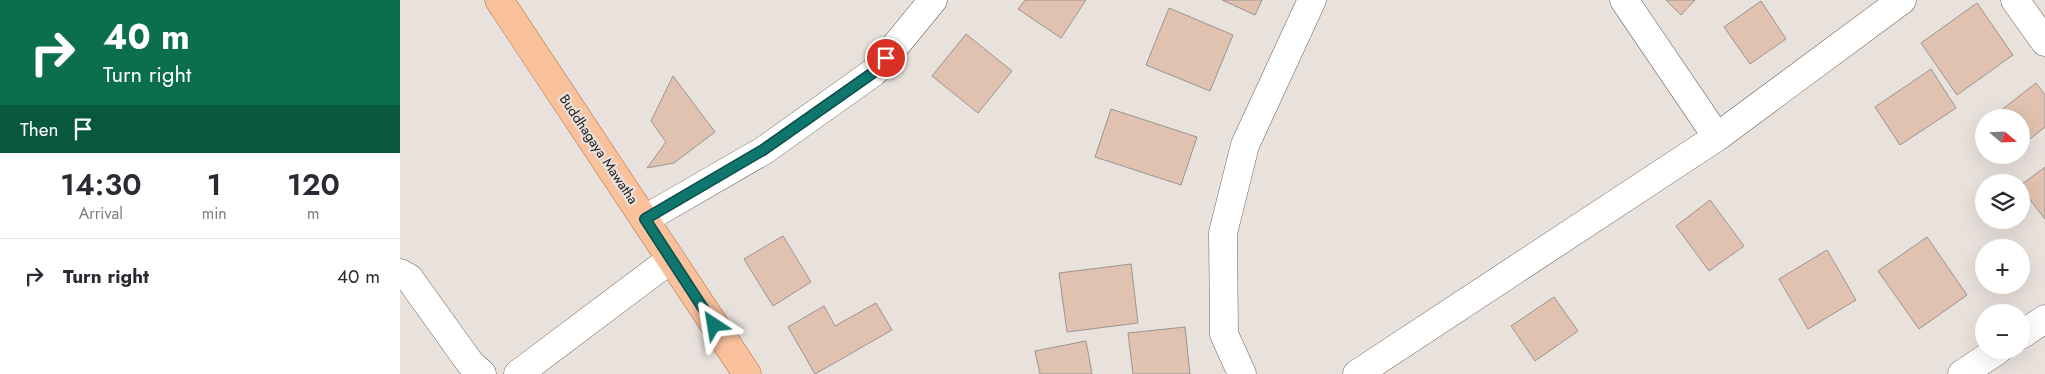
<!DOCTYPE html>
<html lang="en">
<head>
<meta charset="utf-8">
<style>
  :root { --surface:#fff; --page:#f7f7f7; --text:#2b2b33; --muted:#7c7c81; --line:#e1e1e2 }
  body { margin:0; font-family:Jost,sans-serif; background:var(--page); color:var(--text); height:100vh; display:flex; flex-direction:column; font-size:19px; white-space:nowrap }
  * { box-sizing:border-box; margin:0 }
  p { font-size:16px; color:var(--muted) }
  .icon { flex:none; width:28px; height:28px; fill:none; stroke:currentColor; stroke-width:2; stroke-linecap:round; stroke-linejoin:round }
  .map { position:relative; flex:1; overflow:hidden }
  .side { display:flex; flex-direction:column; background:var(--surface); width:400px }
  .side>* { flex:none }
  .guide { background:#0b6e4f; color:#fff; overflow:hidden }
  .needle { width:32px; rotate:109deg }
  .tools { position:absolute; left:1575px; top:109px; display:grid; gap:10px }
  .tools a { display:grid; place-items:center; width:55px; height:55px; border-radius:50%; background:var(--surface); box-shadow:0 5px 20px #0002; font-size:25px }
  .pin { position:absolute; display:grid; place-items:center; width:42px; height:42px; color:#fff; margin:-21px; border:2px solid #fff; border-radius:50%; box-shadow:0 1px 5px #0007 }
  .me { position:absolute; width:55px; margin:-28px; rotate:327deg; stroke-linejoin:round; filter:drop-shadow(0 0 4px #0008) }
  .turn { display:flex; align-items:center; gap:18px; height:105px; padding:0 20px; font-size:22px }
  .turn .icon { width:65px; height:65px; stroke-width:2.5 }
  .turn b { display:block; font-size:35px; line-height:42px }
  .then { display:flex; align-items:center; height:48px; padding:0 20px; background:#0003; gap:10px; font-size:19px }
  .eta { display:flex; justify-content:space-evenly; align-items:center; height:85px; text-align:center }
  .eta b { font-size:30px; font-weight:600; line-height:35px }
  ul { padding:0; list-style:none }
  li { display:flex; align-items:center; gap:15px; height:75px; padding:0 20px; border-top:1px solid var(--line) }
  li div { flex:1 }
  li b { display:block; font-size:19px }
  li em { font-style:normal }
  main { display:flex; flex:1; min-height:0 }
  .map>svg:first-child { display:block }
  .building { fill:#e1c2b0; stroke:#9b9490 }
  .lines { fill:none; stroke-linecap:round; stroke-linejoin:round }
  .minor-casing { stroke:#6b6460; stroke-width:29 }
  .major-casing { stroke:#ab6d45; stroke-width:29 }
  .minor { stroke:#fff; stroke-width:28 }
  .major { stroke:#fac19d; stroke-width:28 }
  .route-casing { stroke:#0a4d48; stroke-width:12 }
  .route { stroke:#0f766e; stroke-width:9 }
  .labels { text-anchor:middle; stroke-width:4.5; stroke-linejoin:round; paint-order:stroke }
  .street-label { font-size:14px; fill:#1f1d1b; stroke:#e9e1dc }
</style>
</head>
<body>
<main>
<section class="side">
<div class="guide">
<div class="turn"><svg class="icon" aria-label="right" viewBox="0 0 24 24"><path d="M7 20v-9h11M14 6l5 5-5 5"/></svg><div><b>40 m</b>Turn right</div></div>
<div class="then">Then<svg class="icon" aria-label="arrive" viewBox="0 0 24 24"><path d="M6 21V4h12l-3 4 3 4H6"/></svg></div>
</div>
<div class="eta">
<div><b>14:30</b><p>Arrival</p></div>
<div><b>1</b><p>min</p></div>
<div><b>120</b><p>m</p></div>
</div>
<ul>
<li><svg class="icon" aria-label="right" viewBox="0 0 24 24"><path d="M7 20v-9h11M14 6l5 5-5 5"/></svg><div><b>Turn right</b></div><em>40 m</em></li>
</ul>
</section>
<div class="map">
<svg width="1645" height="374" viewBox="0 0 1645 374">
  <rect width="100%" height="100%" fill="#e9e1dc"/>
  <path class="building" d="M625 0H686L661 38 618 9Z
    M822 0H862L855 15Z
    M1266 0H1295L1281 15Z
    M1361 1 1386 39 1350 64 1324 27Z
    M1577 3 1613 55 1557 95 1521 43Z
    M769 8 833 35 810 91 746 65Z
    M566 34 612 71 578 113 532 76Z
    M1531 69 1556 108 1500 145 1475 107Z
    M273 76 315 132 274 163 247 168 266 142 251 121Z
    M1636 83 1645 95V127L1621 146V118H1597L1595 115Z
    M711 109 797 137 781 185 695 157Z
    M1645 167V219L1621 188V185Z
    M1310 200 1344 246 1309 271 1276 226Z
    M383 236 411 282 373 306 344 259Z
    M1527 237 1567 295 1519 329 1478 271Z
    M1427 250 1456 300 1408 329 1379 279Z
    M731 264 738 323 667 332 659 273Z
    M1154 297 1178 331 1135 361 1111 326Z
    M476 303 492 330 415 374 388 327 424 306 435 326Z
    M785 327 790 374H733L728 333Z
    M686 341 692 374H640L635 351Z"/>
  <g class="lines">
    <defs>
      <path id="minor" d="M1224 0 1317 137
        M1615 0 1645 42
        M245 219 363 151 474 72 533 0
        M0 273 9 278 70 363 82 374
        M1621 335 1645 319
        M118 374 271 259
        M842 374 824 334 823 233 845 145 912 0
        M957 374 1317 137 1502 0
        M1562 374 1598 350"/>
      <path id="major" d="M99 0 347 374"/>
    </defs>
    <use href="#minor" class="minor-casing"/>
    <use href="#major" class="major-casing"/>
    <use href="#minor" class="minor"/>
    <use href="#major" class="major"/>
  </g>
  <g class="lines">
    <defs>
      <path id="route" d="M314 325 245 219 363 150 474 72 486 58"/>
    </defs>
    <use href="#route" class="route-casing"/>
    <use href="#route" class="route"/>
  </g>
  <g class="labels">
    <g class="street-label">
      <text transform="translate(199 149) rotate(56)" y="5">Buddhagaya Mawatha</text>
    </g>
  </g>
</svg>
<div class="tools">
<a><svg class="needle" viewBox="-14 -14 28 28"><path d="M0-13l5 13h-10z" fill="#e53935"/><path d="M0 13l5-13h-10z" fill="#7c7c81"/></svg></a>
<a><svg class="icon" aria-label="layers" viewBox="0 0 24 24"><path d="M12 4l9 5-9 5-9-5zM3 14l9 5 9-5"/></svg></a>
<a>+</a>
<a>−</a>
</div>
<div class="pin" style="left:486px;top:58px;background:#d93025"><svg class="icon" aria-label="arrive" viewBox="0 0 24 24"><path d="M6 21V4h12l-3 4 3 4H6"/></svg></div>
<svg class="me" style="left:314px;top:325px" viewBox="-20 -20 40 40"><path d="M0-17L14 15 0 8-14 15z" fill="#0f766e" stroke="#fff" stroke-width="4"/></svg>
</div>
</main>
</body>
</html>
